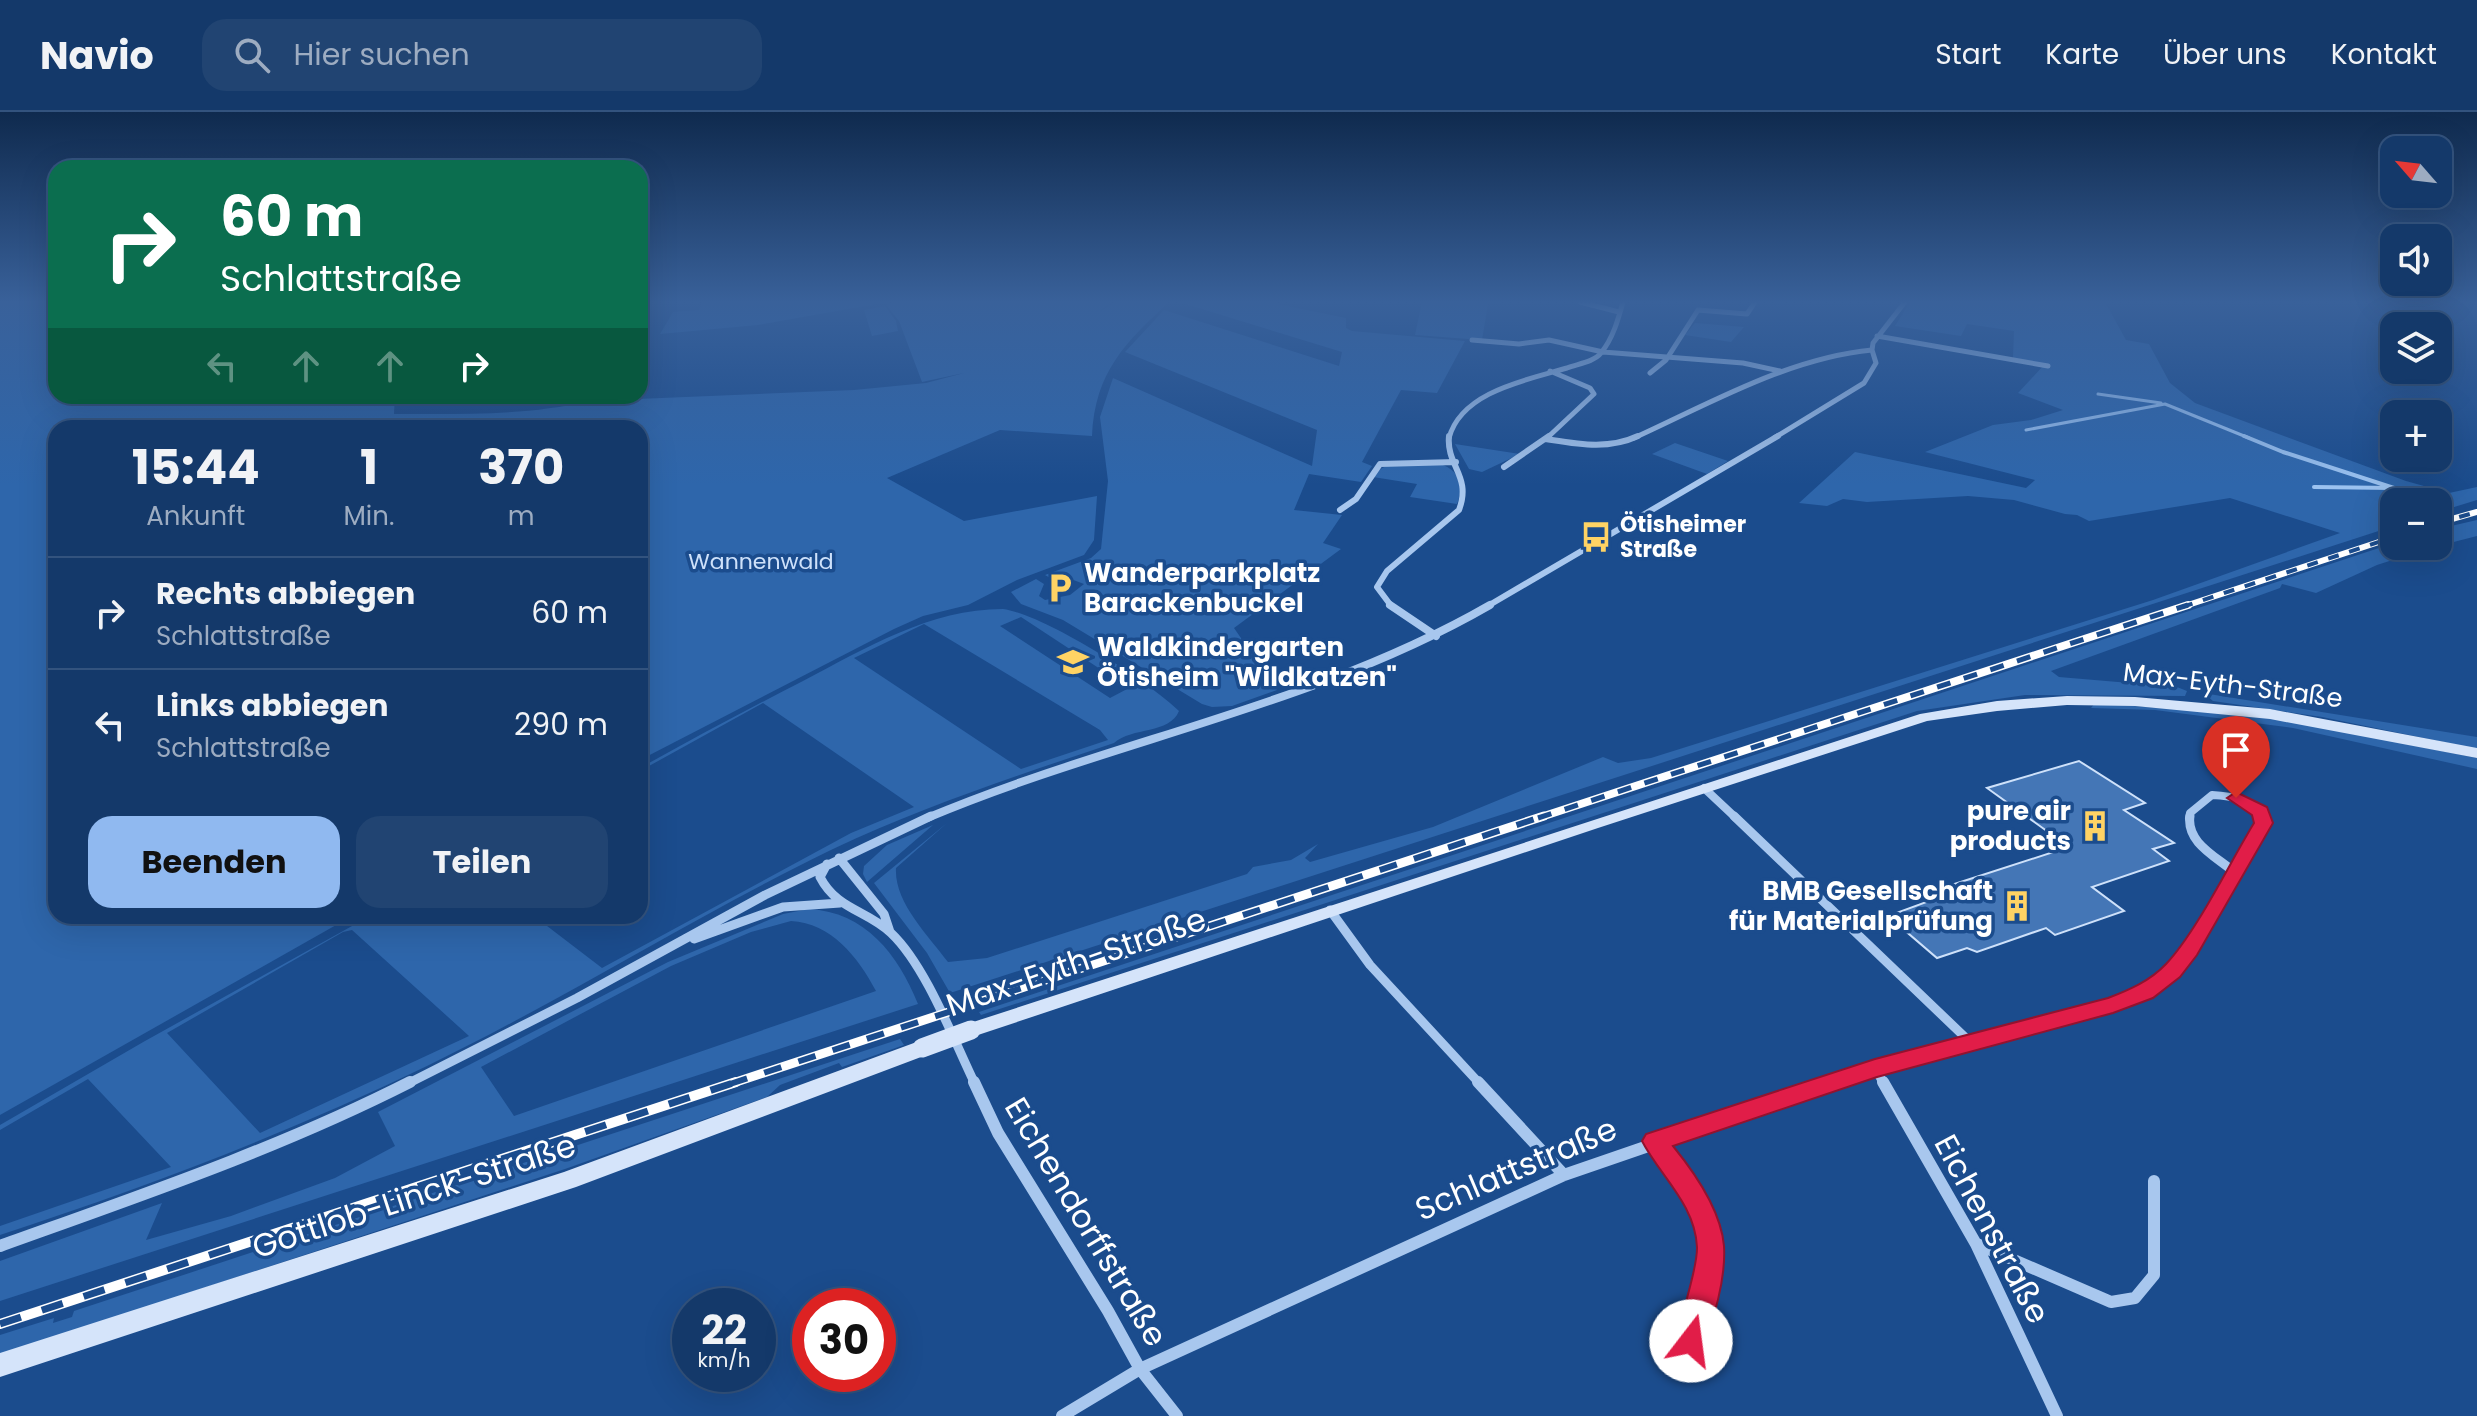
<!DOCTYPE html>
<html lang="de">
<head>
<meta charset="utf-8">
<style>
  :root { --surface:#14396a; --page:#214472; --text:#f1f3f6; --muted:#9dacc1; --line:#33537e; --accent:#90b9f0 }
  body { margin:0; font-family:Poppins,sans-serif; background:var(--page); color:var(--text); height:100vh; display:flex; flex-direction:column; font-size:30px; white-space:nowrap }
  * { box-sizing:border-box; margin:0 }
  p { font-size:26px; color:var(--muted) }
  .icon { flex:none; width:44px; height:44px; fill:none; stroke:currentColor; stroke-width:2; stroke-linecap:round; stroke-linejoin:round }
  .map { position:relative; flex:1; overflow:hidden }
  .details { position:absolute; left:48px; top:308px; width:600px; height:504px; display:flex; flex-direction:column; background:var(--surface); border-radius:24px; box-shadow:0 8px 32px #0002,0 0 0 2px var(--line) }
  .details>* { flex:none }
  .hud { position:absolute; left:48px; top:48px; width:600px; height:244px; border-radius:24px; box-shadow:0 8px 32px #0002,0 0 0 2px var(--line); background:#0b6e4f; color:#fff; overflow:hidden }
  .needle { width:52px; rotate:298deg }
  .tools { position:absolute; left:2380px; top:24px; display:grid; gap:16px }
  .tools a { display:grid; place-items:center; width:72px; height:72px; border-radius:16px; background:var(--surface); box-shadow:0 8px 32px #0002,0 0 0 2px var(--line); font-size:40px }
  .speed { position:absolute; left:672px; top:1176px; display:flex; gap:16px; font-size:40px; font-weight:700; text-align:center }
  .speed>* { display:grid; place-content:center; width:104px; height:104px; border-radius:50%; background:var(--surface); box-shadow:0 8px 32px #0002,0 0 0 2px var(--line); line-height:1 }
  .speed small { font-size:20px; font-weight:400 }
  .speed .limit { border:12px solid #d22; background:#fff; color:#111 }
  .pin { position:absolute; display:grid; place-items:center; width:68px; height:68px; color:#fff; margin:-82px -34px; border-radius:50% 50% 50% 0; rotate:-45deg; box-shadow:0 0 8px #0007 }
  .pin .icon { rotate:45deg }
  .me { position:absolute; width:88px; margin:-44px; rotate:15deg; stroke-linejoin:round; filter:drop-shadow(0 0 6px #0008) }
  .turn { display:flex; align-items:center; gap:28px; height:168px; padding:0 40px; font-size:36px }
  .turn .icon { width:104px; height:104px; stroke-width:2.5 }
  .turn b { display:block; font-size:56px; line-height:68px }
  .lanes { display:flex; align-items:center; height:76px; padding:0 40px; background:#0003; justify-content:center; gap:40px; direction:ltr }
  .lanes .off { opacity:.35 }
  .eta { display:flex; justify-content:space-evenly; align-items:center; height:136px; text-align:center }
  .eta b { font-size:48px; font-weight:700; line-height:56px }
  .cta { display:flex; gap:16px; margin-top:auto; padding:16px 40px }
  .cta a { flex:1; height:92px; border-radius:24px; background:var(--accent); color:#111; font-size:32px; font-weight:700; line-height:92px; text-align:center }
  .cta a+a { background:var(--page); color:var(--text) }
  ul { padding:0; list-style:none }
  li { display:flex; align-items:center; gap:24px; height:112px; padding:0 40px; border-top:2px solid var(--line) }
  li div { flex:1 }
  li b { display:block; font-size:30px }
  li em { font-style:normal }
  header { display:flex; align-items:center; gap:48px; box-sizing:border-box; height:112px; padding:0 40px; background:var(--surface); border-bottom:2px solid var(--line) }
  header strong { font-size:38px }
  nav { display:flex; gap:44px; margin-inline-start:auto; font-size:28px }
  .search { width:560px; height:72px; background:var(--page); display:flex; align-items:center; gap:20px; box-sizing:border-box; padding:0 28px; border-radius:24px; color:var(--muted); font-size:30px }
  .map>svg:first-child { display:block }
  .green { fill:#2e66ab; fill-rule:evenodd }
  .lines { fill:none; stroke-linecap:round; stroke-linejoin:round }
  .stream-far1 { stroke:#9bc2f0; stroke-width:3 }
  .stream { stroke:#9bc2f0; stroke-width:4 }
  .building { fill:#4476b6; stroke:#cee1fa; stroke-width:2 }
  .street-far4 { stroke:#a8c7ee; stroke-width:5 }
  .street-far3 { stroke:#a8c7ee; stroke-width:6 }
  .street-far2 { stroke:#a8c7ee; stroke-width:8 }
  .street-far1 { stroke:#a8c7ee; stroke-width:9 }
  .street { stroke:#a8c7ee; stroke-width:12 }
  .secondary { fill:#d5e4fa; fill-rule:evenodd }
  .rail-far3-casing { stroke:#fff; stroke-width:6 }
  .rail-far2-casing { stroke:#fff; stroke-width:8 }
  .rail-far1-casing { stroke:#fff; stroke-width:9 }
  .rail-casing { stroke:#fff; stroke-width:10 }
  .rail-far3 { stroke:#1b4c8d; stroke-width:4; stroke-dasharray:11; stroke-linecap:butt }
  .rail-far2 { stroke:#1b4c8d; stroke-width:5; stroke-dasharray:14; stroke-linecap:butt }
  .rail-far1 { stroke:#1b4c8d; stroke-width:6; stroke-dasharray:18; stroke-linecap:butt }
  .rail { stroke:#1b4c8d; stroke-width:7; stroke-dasharray:22; stroke-linecap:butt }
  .secondary-bridge { stroke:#d5e4fa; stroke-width:19 }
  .route { fill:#e11d48; stroke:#92132f; stroke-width:2 }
  .labels { text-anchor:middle; stroke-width:7; stroke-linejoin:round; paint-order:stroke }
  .far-poi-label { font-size:22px; font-weight:bold; fill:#fff; stroke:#1b4c8d; text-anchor:start }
  .far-park-label { font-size:22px; fill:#cee1fa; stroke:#1b4c8d }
  .poi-label { font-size:26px; font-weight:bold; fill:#fff; stroke:#1b4c8d; text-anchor:start }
  .street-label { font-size:26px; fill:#fff; stroke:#1b4c8d }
  .near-street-label { font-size:32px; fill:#fff; stroke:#1b4c8d }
</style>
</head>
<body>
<header>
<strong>Navio</strong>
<div class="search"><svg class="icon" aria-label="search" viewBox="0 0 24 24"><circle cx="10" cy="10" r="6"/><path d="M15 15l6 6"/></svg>Hier suchen</div>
<nav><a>Start</a><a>Karte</a><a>Über uns</a><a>Kontakt</a></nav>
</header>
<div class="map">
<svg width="2477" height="1304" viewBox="0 0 2477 1304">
  <rect width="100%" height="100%" fill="#1b4c8d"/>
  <path class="green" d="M0 190H56V284H395L394 302C459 302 526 304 589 289L854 278 926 271 964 261 922 270 899 209 886 193 897 190H1112L1099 200 1115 190H1169C1125 231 1095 260 1092 324L1000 318 887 366 964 409 1097 384 1094 428 1084 443 1017 468 968 493 923 504 894 517 640 648V316H56V804H352L0 1003Z
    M702 190H888L758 213 660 222 673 200 699 198Z
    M1179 190H1268L1346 206V216L1352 219 1465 229 1437 281 1401 278 1362 350 1372 354 1361 370 1309 362 1294 398 1342 403 1323 431 1341 437 1234 516 1277 578 1232 594 1212 595 1202 592 1063 508 1021 492 1011 480 1036 467 1044 472 1039 484 1045 488 1070 483 1084 472 1063 464 1052 467 1045 463 1091 446 1101 437 1108 369 1100 305 1113 266 1312 354 1317 318 1125 240 1164 198 1339 254 1342 240Z
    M1422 190H1500L1488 192 1482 228 1415 223Z
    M1910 190H2105L2126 228 2149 232 2170 271 2195 291 2406 369 2449 381 2477 375V388L2438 400V390H2394V414L950 881 927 841 874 771 947 711 896 756C894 790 928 823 948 850L987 846 1247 762 1253 755 1291 748 1318 732 1305 746 1310 750 1433 715 1603 645 1618 651 1651 646 2153 488 2340 421 2230 386 2089 409 2077 403 2065 402 2014 388 1968 384 1867 390 1843 387 1827 394 1799 391 1855 340 2026 376 2035 368 1925 340 1993 313 2031 308 2063 298 2018 281 2044 253 2013 246 2014 219 1967 212 1961 224 1895 214Z
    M885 194 896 209 898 219 872 224 864 198Z
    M1695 211 1744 215 1731 230 1685 223Z
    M1675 331 1728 349 1707 362 1652 342Z
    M1455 332 1520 342 1482 360 1469 357Z
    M1437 351C1459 357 1465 372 1457 392L1410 385 1417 372 1373 365C1386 345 1416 352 1437 351Z
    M2477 408V424L2438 434V417Z
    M2394 431V434H2436L2377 453 2316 481 2282 472 2280 476 2051 559 2059 565 2177 575 2187 579 2185 584 2025 583 1917 599 981 903 979 900Z
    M1003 497C1045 503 1148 569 1179 599 1170 622 1132 615 1114 631 1019 663 924 694 833 737 695 804 565 887 427 954 289 1021 146 1075 0 1123V1114L171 1055 88 967 0 1018V1013L145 929 370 804H534L602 856 851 721 914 695 763 591 640 659V656C694 626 748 597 803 569 866 536 930 497 1003 497ZM1021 505 1129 576 1110 586 1000 514ZM924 512 1100 618 1108 628 1021 657 854 546ZM352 818 469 924 260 1021 167 921 343 820Z
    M2209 582 2477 625V637L2322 605 2213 589 2207 584Z
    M2095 591 2264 604 2477 646V657L2293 616 2155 598 2091 596Z
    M933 713 867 770 863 762 864 754 887 733Z
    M809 797C865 800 898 842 918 892L0 1189V1149L162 1091 146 1128 231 1104 335 1066 395 1034 378 1000 668 850 783 802ZM791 809C831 811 858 845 876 879L514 1004 481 955 671 854 751 820Z
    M900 927 904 933 842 955 839 951 780 973 767 985 565 1057 0 1243V1223L54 1206 53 1211 72 1205 74 1199Z"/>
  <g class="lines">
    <path class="stream-far1" d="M2098 282 2161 291
      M2026 318 2165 292 2249 326"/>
    <path class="stream" d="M2244 324 2283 340 2437 390
      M2314 375 2393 376"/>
  </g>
  <path class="building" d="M2079 649 2145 691 2124 698 2174 731 2153 737 2169 749 2092 775 2124 799 2055 823 2046 816 1977 840 1967 836 1937 846 1888 804 1943 784 1936 778 2069 735 1987 676Z"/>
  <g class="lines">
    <path class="street-far4" d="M1580 190 1619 200
      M1877 224 2048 254
      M1472 228 1519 232 1549 228 1603 240 1743 251 1780 259
      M1872 238 1873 231 1905 190
      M1650 261 1666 248 1698 198 1747 202 1755 190
      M1449 326C1461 280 1526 268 1567 256 1577 252 1594 250 1601 241 1613 226 1618 208 1623 190
      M1547 326 1594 282 1590 276 1550 259
      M1634 326C1709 292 1788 246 1872 238
      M1774 326 1864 271 1876 251 1872 238"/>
    <path class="street-far3" d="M1546 327C1578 332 1608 338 1638 324
      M1504 355 1549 324
      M1340 398 1356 387 1380 352 1456 350
      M1392 495 1377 475 1387 459 1459 398C1472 364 1446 354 1449 324
      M1486 495 1778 324"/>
    <path class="street-far2" d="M1390 493 1436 524
      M1704 676 1736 706
      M927 706C1112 628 1315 594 1490 493
      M2189 706 2190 701 2212 683C2232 684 2251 687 2261 706"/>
    <path class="street-far1" d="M1734 704 1970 930
      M2190 704C2186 730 2215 744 2233 759
      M839 746 884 802 890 820
      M827 752 820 765C837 798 867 798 891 821 926 854 954 929 975 972
      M1330 798 1370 853 1480 972
      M694 827 783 795 840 791
      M1875 956 1884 972
      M407 972 577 886 765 783 931 704
      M1829 972 1875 956 2113 893 2145 880 2172 859 2189 838 2263 711 2261 704"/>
    <path class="street" d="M974 970 998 1021 1108 1199 1140 1257 1177 1304
      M1478 970 1564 1063
      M1883 970 1976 1132 2057 1304
      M1655 1029C1728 1124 1716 1147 1683 1256
      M1977 1132 2111 1190 2135 1186 2154 1163V1069
      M0 1134C139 1084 278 1037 410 970
      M1062 1304 1140 1257 1564 1063 1834 970"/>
    <path class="secondary" d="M2067 584 2135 585 2270 597 2477 636V646L2270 607 2135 594 2067 593 1997 599 1927 609 1598 716 978 923 971 926 964 923 961 918 964 913 1920 602 1997 589Z
      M922 928 929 930 932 936 929 942 576 1075 0 1265V1241L564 1060Z"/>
    <defs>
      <path id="rail-far3" d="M2438 411 2477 400
        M2182 495 2394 425"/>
      <path id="rail-far2" d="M1538 706 2188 493"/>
      <path id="rail-far1" d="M730 972 1544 704"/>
      <path id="rail" d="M0 1212 736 970"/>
    </defs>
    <use href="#rail-far3" class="rail-far3-casing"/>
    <use href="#rail-far2" class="rail-far2-casing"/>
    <use href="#rail-far1" class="rail-far1-casing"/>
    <use href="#rail" class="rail-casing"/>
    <use href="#rail-far3" class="rail-far3"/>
    <use href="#rail-far2" class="rail-far2"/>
    <use href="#rail-far1" class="rail-far1"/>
    <use href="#rail" class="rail"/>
    <path class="secondary-bridge" d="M922 936 971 918"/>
  </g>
  <linearGradient id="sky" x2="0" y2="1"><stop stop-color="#0f2a4e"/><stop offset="0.51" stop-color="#39619a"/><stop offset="1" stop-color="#39619a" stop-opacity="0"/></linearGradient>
  <rect width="2477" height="373" fill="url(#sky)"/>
  <path class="route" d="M2236 680 2267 695 2273 711 2197 843 2180 865 2153 886 2113 901 1877 965 1673 1034C1695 1061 1721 1098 1724 1134 1726 1166 1714 1209 1701 1238L1691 1242 1681 1238C1672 1219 1698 1163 1697 1135 1695 1092 1660 1064 1642 1029L1646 1022 1875 947 2108 886C2129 878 2150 869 2166 852 2197 819 2229 752 2254 711L2252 703 2227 686Z"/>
  <defs>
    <symbol id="bus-bare" viewBox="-9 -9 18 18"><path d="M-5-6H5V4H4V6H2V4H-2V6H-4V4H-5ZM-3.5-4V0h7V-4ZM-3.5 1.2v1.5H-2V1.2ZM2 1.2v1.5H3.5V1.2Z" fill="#ffd364" stroke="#1b4c8d" stroke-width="2.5" paint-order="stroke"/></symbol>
    <symbol id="parking-bare" viewBox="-9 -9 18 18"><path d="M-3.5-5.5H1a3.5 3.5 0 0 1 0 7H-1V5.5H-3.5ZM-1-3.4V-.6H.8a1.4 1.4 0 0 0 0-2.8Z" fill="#ffd364" stroke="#1b4c8d" stroke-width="2.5" paint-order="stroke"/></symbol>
    <symbol id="school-bare" viewBox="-9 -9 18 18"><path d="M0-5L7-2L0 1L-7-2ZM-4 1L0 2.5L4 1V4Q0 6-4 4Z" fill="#ffd364" stroke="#1b4c8d" stroke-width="2.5" paint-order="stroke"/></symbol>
    <symbol id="building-bare" viewBox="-9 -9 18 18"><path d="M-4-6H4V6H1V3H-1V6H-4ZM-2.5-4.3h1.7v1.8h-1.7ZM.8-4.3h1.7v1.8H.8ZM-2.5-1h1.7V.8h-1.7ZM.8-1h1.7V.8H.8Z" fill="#ffd364" stroke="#1b4c8d" stroke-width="2.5" paint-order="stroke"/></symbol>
  </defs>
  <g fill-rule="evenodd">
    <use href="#bus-bare" x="1574" y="403" width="44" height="44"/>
    <use href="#parking-bare" x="1038" y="454" width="44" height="44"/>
    <use href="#school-bare" x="1051" y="528" width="44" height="44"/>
    <use href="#building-bare" x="2073" y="692" width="44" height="44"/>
    <use href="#building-bare" x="1995" y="772" width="44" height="44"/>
  </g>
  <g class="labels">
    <g class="far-poi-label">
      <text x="1620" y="420">Ötisheimer<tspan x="1620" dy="25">Straße</tspan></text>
    </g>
    <g class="far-park-label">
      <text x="761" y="457">Wannenwald</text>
    </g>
    <g class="poi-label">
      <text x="1084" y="470">Wanderparkplatz<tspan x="1084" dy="30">Barackenbuckel</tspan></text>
      <text x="1097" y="544">Waldkindergarten<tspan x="1097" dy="30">Ötisheim "Wildkatzen"</tspan></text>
      <text x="2071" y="708" text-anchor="end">pure air<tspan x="2071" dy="30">products</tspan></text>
      <text x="1993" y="788" text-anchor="end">BMB Gesellschaft<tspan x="1993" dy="30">für Materialprüfung</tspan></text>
    </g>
    <g class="street-label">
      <text transform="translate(2233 573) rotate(7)" y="9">Max-Eyth-Straße</text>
    </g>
    <g class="near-street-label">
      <text transform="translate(1076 850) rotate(-19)" y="11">Max-Eyth-Straße</text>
      <text transform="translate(1516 1057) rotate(-23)" y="11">Schlattstraße</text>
      <text transform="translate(414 1084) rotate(-18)" y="11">Gottlob-Linck-Straße</text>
      <text transform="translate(1086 1110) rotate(59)" y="11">Eichendorffstraße</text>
      <text transform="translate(1992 1117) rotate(62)" y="11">Eichenstraße</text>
    </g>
  </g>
</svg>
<div class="tools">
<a><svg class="needle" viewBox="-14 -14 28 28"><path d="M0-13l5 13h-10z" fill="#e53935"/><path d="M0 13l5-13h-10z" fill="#9dacc1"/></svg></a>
<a><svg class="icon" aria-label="sound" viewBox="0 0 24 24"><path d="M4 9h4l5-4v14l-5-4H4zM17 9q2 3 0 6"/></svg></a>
<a><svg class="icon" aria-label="layers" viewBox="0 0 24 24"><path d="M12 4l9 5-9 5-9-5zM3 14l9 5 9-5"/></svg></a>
<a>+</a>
<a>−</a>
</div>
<div class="speed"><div>22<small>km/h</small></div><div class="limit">30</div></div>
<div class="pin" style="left:2236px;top:686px;background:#d93025"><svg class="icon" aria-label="arrive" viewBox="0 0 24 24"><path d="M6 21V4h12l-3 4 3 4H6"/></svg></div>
<svg class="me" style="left:1691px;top:1229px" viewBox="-20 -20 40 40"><circle r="19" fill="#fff"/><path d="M0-13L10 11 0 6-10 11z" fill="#e11d48"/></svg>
<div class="hud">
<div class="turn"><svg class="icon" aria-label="right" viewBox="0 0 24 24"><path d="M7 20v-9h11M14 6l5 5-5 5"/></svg><div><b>60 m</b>Schlattstraße</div></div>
<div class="lanes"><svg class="icon off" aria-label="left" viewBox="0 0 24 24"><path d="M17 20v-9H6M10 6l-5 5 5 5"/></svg><svg class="icon off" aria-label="ahead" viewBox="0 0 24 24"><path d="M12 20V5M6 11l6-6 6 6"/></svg><svg class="icon off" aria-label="ahead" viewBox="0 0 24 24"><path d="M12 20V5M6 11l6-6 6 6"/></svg><svg class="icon" aria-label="right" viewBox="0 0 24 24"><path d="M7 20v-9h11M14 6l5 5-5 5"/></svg></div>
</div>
<section class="details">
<div class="eta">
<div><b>15:44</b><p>Ankunft</p></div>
<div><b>1</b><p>Min.</p></div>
<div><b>370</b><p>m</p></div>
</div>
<ul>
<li><svg class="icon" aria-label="right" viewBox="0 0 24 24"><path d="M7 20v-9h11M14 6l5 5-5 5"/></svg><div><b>Rechts abbiegen</b><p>Schlattstraße</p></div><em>60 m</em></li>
<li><svg class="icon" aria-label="left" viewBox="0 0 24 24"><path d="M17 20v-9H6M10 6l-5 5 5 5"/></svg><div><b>Links abbiegen</b><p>Schlattstraße</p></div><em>290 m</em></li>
</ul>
<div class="cta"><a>Beenden</a><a>Teilen</a></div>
</section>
</div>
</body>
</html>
